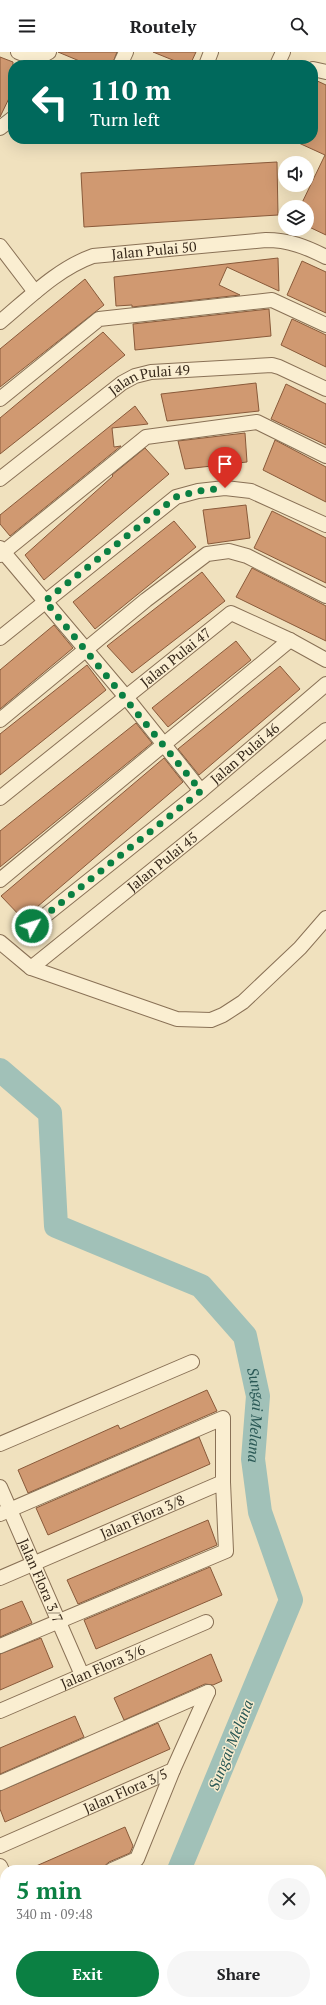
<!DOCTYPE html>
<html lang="en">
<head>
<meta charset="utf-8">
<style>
  :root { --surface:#fff; --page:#f6f6f6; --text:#202124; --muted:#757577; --accent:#0b8043 }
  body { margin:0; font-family:"PT Serif",serif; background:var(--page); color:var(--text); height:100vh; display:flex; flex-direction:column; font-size:15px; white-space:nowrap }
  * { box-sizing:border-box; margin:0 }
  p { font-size:13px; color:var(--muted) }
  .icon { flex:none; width:22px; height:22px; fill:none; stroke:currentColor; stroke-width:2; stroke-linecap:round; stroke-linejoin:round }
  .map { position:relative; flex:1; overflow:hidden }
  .side { position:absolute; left:0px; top:1813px; width:326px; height:140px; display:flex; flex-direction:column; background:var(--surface); border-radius:16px 16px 0 0; box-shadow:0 4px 16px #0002 }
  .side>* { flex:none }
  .guide { position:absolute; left:8px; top:8px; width:310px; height:84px; border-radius:16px; box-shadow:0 4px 16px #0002; background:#00695c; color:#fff; overflow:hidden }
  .controls { position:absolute; left:278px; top:104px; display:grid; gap:8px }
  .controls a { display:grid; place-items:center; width:36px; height:36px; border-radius:50%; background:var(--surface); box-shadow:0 4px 16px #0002; font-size:20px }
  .pin { position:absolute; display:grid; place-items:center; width:34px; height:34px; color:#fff; margin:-41px -17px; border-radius:50% 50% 50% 0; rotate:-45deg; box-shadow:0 0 4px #0007 }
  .pin .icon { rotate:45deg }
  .me { position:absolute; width:44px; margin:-22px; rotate:51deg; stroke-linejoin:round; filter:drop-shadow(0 0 3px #0008) }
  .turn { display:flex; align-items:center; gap:14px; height:84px; padding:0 16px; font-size:18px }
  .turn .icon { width:52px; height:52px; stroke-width:2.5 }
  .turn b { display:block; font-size:28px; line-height:34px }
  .round { display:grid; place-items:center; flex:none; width:42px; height:42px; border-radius:21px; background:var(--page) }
  .summary { display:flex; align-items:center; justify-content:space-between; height:68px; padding:0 16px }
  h1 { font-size:24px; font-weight:600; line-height:30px; color:var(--accent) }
  .primary-button { display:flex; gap:8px; margin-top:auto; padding:8px 16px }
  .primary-button a { flex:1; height:46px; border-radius:24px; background:var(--accent); color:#fff; font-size:16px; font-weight:600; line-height:46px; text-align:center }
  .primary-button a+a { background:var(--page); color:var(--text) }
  header { display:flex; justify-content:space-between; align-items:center; height:52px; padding:0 16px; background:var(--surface); font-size:18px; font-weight:600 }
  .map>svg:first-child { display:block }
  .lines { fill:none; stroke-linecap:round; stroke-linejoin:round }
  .river { stroke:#a1c1b8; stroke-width:24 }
  .building { fill:#d09971; stroke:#895a3a }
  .minor-casing { stroke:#897156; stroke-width:16 }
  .minor { stroke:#faeed1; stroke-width:14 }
  .route { stroke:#0b8043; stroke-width:7; stroke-dasharray:0 12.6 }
  .labels { text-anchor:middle; stroke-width:3; stroke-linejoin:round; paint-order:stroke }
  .street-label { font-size:14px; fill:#37291b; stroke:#f7ebce }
  .water-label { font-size:15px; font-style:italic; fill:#295855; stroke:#f7ebce }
</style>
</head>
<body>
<header><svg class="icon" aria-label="menu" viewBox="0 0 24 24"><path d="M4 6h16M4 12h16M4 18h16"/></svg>Routely<svg class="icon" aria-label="search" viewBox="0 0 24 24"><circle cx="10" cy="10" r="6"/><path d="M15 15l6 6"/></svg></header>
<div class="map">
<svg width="326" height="1953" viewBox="0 0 326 1953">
  <rect width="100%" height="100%" fill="#f0e1be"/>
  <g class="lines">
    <g class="river">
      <path id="s1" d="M0 1018 50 1061 56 1174 201 1234 245 1284 258 1344 253 1407 260 1460 291 1548 179 1818"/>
      <path d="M155 1948V1953"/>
    </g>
  </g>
  <path class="building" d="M58 0H117L112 13H89Z
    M153 0H196L190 13H185Z
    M0 5 13 10V38L0 65Z
    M313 27 326 33V183L307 174V155H300L325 103 290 87H313Z
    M277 110 278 163 84 175 81 121Z
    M278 206 279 239 227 215 219 233 240 243 132 255V253L116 254 114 225Z
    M302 209 326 220V261L287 243Z
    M85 227 104 253 0 335V297Z
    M269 257 271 284 135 298 133 272Z
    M292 267 326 283V315L281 293Z
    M103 280 125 303 0 402V366Z
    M256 331 259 359 167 369 161 342Z
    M286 332 326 352V393L271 367Z
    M135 354 148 372 112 376 114 395 121 394 10 484 0 472V463Z
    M245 381 247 410 185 417 178 389Z
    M275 388 326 415V450L263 418Z
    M145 396 169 422 44 528 25 503 113 424 112 423Z
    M246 453 250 486 208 492 203 458Z
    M272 459 326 486V531L254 496Z
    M174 469 196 495 95 577 73 550Z
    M252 516 326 554V589L236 545Z
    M202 520 225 549 132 621 107 594Z
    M54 573 73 596 0 657V618Z
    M236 589 251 608 168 675 152 656Z
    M87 613 106 638 0 723V682Z
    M280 614 300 637 199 723 178 697Z
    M136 671 152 691 0 815V779Z
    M164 706 183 730 23 867 1 844Z
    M207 1338 217 1359 28 1441 18 1418 118 1373 120 1377Z
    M199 1385 210 1412 48 1483 36 1456Z
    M208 1468 217 1493 78 1552 67 1528Z
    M210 1515 222 1543 96 1597 84 1568Z
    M22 1549 32 1571 0 1585V1558Z
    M41 1586 53 1615 0 1638V1602Z
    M211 1602 222 1629 213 1633 205 1632 124 1668 114 1646Z
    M75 1664 84 1685 0 1722V1696Z
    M158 1671 170 1697 5 1770 0 1757V1739Z
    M125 1775 133 1794 130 1801 109 1810 100 1818H27Z"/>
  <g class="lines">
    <defs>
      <g id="minor">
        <path d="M18 0C29 5 38 7 49 0"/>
        <path d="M120 13 126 0"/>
        <path d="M206 13 211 0"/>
        <path d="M277 13 283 0"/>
        <path d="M313 17 326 20"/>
        <path d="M0 76 13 66"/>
        <path d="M0 194 35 240"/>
        <path id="s2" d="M0 270C29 246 57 217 93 204L266 188C289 188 306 195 326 205"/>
        <path d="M0 347 99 267 272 248 326 273"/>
        <path id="s3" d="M0 427 122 331 135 324 151 320 272 313 279 315 326 337"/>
        <path d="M0 496 126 645 201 739"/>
        <path d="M0 503 146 385 257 370 326 404"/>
        <path d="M0 586 176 445 198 439 225 436 251 439 326 473"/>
        <path d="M0 668 146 548 207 502 229 499 247 504 326 544"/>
        <path id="s4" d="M0 746 231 561 290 588 326 608"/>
        <path d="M0 828 290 588"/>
        <path id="s5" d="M32 874 201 739 326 632"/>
        <path d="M0 890 31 916 177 967 211 968 223 963 243 950 300 896 326 866"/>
        <path id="s6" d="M31 916 326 678"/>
        <path d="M0 1392 192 1310"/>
        <path id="s7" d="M0 1435 82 1623"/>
        <path d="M0 1462 223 1366V1430"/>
        <path id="s8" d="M0 1526 223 1430 226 1499 0 1594"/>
        <path id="s9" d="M0 1659 206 1570"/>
        <path d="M0 1731 208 1640"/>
        <path id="s10" d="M0 1794 173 1718 208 1640"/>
        <path d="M0 1814 5 1825"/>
        <path d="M112 1818 137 1807 173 1718"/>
        <path d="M0 1867 5 1865"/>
        <path d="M0 1931 5 1928"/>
        <path d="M48 1948 49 1953"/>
      </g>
    </defs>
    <use href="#minor" class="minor-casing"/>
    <use href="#minor" class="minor"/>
  </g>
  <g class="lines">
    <path class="route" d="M32 874 201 739 45 549 176 445 198 439 225 436"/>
  </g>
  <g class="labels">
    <g class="street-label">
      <text dy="5" stroke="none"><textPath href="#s2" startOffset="176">Jalan Pulai 50</textPath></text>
      <text dy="5" stroke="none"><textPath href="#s3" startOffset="183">Jalan Pulai 49</textPath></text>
      <text dy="5" stroke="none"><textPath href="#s4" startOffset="225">Jalan Pulai 47</textPath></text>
      <text dy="5" stroke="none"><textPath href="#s5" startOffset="274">Jalan Pulai 46</textPath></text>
      <text dy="5" stroke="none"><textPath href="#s6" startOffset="169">Jalan Pulai 45</textPath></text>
      <text dy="5" stroke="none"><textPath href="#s8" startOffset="155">Jalan Flora 3/8</textPath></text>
      <text dy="5" stroke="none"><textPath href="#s7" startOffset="102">Jalan Flora 3/7</textPath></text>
      <text dy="5" stroke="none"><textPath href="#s9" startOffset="112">Jalan Flora 3/6</textPath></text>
      <text dy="5" stroke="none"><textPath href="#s10" startOffset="137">Jalan Flora 3/5</textPath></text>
    </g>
    <g class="water-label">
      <text dy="5" stroke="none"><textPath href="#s1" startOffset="483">Sungai Melana</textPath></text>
      <text transform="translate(231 1693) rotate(-68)" y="5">Sungai Melana</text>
    </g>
  </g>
</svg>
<div class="controls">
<a><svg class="icon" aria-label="sound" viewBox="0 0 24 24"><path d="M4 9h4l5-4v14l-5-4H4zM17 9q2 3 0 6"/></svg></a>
<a><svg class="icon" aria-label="layers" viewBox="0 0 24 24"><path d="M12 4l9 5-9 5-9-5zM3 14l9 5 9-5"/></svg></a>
</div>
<div class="pin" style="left:225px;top:436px;background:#d93025"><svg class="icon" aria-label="arrive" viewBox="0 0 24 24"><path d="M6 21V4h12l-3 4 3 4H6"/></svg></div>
<svg class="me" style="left:32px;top:874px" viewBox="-20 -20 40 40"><circle r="17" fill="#0b8043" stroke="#fff" stroke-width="3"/><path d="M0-11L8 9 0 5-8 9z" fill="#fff"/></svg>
<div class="guide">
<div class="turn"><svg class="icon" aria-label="left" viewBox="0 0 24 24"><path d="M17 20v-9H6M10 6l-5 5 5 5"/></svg><div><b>110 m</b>Turn left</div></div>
</div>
<section class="side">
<div class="summary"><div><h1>5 min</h1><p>340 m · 09:48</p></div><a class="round"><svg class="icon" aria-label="close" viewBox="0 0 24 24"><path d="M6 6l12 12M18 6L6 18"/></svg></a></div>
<div class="primary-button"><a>Exit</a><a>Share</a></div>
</section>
</div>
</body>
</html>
